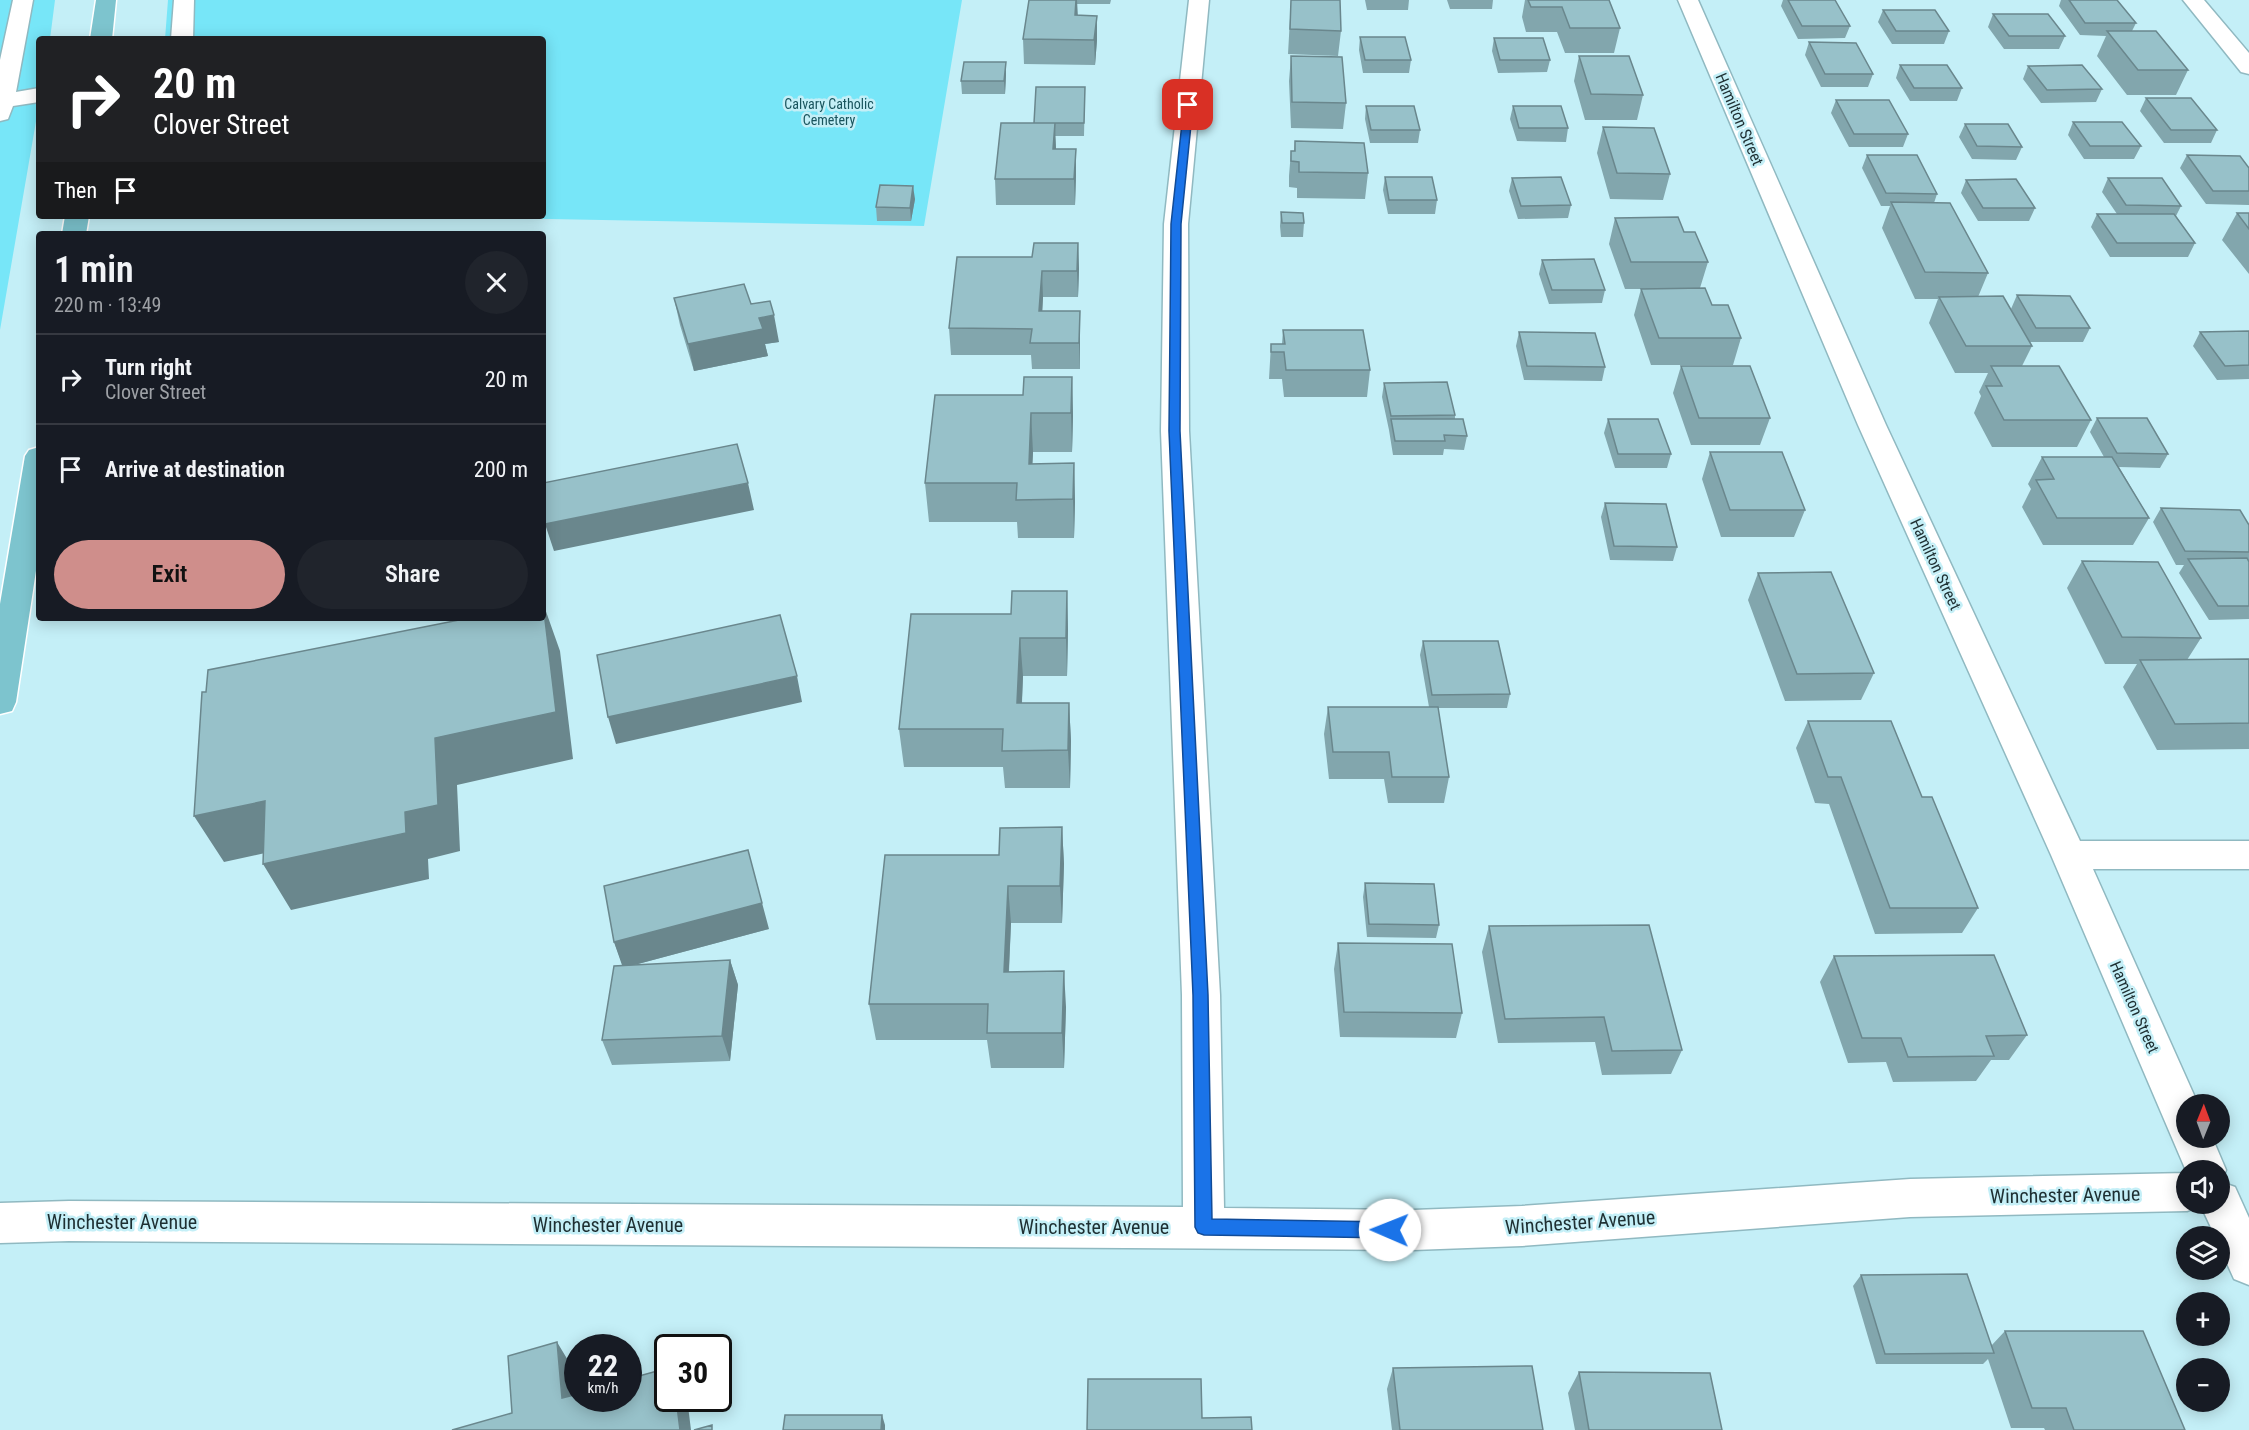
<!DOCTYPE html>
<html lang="en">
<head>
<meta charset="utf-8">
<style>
  :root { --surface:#171b24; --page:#20242c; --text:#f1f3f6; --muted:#9ea1a6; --line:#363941; --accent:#cf8e8b }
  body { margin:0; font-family:"Roboto Condensed",sans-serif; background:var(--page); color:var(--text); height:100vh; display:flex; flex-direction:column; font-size:22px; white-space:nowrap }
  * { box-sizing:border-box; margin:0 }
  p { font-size:20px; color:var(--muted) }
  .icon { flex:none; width:33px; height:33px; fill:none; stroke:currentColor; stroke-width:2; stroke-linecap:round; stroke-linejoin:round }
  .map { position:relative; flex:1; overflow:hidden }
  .sheet { position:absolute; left:36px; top:231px; width:510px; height:390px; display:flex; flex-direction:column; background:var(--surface); border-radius:6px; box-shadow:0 3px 15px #0003 }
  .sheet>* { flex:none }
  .guide { position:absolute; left:36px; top:36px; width:510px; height:183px; border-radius:6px; box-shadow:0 3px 15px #0003; background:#202124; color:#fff; overflow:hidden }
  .needle { width:39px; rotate:1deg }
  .buttons { position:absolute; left:2176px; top:1094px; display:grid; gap:12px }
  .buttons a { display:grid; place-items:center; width:54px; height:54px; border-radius:50%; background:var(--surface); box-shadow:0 3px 15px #0003; font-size:30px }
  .speed { position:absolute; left:564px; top:1334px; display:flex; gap:12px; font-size:30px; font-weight:700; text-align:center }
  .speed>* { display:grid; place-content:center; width:78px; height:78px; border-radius:50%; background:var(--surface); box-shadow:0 3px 15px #0003; line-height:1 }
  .speed small { font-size:15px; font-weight:400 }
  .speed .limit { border:3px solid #111; border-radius:9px; background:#fff; color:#111 }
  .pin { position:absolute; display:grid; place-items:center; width:51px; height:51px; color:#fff; margin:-26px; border-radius:12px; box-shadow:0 3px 9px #0006 }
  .me { position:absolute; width:66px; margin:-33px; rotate:271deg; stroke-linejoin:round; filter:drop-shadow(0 0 4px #0008) }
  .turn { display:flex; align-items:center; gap:21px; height:126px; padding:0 18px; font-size:27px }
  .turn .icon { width:78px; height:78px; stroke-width:2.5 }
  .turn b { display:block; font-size:42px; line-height:51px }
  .then { display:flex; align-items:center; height:57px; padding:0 18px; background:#0003; gap:12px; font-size:22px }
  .round { display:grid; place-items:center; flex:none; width:63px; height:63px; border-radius:32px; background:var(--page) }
  .overview { display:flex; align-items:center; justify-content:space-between; height:102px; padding:0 18px }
  h1 { font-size:36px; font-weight:600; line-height:45px }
  .primary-button { display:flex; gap:12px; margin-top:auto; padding:12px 18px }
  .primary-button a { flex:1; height:69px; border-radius:36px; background:var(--accent); color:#111; font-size:24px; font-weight:600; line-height:69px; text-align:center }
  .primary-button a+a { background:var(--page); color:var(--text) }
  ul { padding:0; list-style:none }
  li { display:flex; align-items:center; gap:18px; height:90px; padding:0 18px; border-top:2px solid var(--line) }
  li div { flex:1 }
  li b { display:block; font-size:22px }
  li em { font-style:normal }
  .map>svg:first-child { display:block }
  .green { fill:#77e6f8 }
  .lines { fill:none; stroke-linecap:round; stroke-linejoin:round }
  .minor-casing { stroke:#90b9c1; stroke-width:3 }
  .major-casing { stroke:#fff; stroke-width:3 }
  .minor { fill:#fff; fill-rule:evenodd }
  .major { fill:#7dc4ce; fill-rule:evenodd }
  .wall { fill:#82a6ad }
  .shaded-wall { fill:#6a878d }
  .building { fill:#97c1c9; stroke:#6a878d; stroke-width:1.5 }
  .route { fill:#1a73e8; stroke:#114b97; stroke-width:1.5 }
  .labels { text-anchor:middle; stroke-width:5; stroke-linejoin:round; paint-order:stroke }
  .far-park-label { font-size:14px; fill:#18545d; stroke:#c4eff7 }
  .street-label { font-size:16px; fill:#1e2f32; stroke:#c4eff7 }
  .near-street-label { font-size:20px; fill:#1e2f32; stroke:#c4eff7 }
</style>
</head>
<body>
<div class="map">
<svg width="2249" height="1430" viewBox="0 0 2249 1430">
  <rect width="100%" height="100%" fill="#c4eff7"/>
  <path class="green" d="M0 0H55L50 39H39V104L0 330Z
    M168 0H962L924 226 383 216H543V39H165Z"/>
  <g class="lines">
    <defs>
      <path id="minor" d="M13 0H33L16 92 39 88V102L13 106 8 119 0 121V60Z
        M174 0H194L193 39H171Z
        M1189 0H1209L1188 224 1189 431 1220 995 1224 1208 1413 1210 1522 1206 1910 1179 2187 1173 2051 855 1858 425 1678 0H1698L1886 425 2080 841H2249V869H2093L2198 1104H2187V1137H2212L2226 1170 2221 1182 2235 1187 2249 1218V1285L2234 1279 2220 1248V1236H2215L2201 1206 2187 1211 1910 1217 1522 1246 1413 1250 69 1241 0 1243V1203L69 1201 1183 1207 1182 995 1161 431 1164 224ZM2187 1170H2220V1203H2187Z
        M2183 0H2204L2249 53V74L2241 72Z"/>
      <path id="major" d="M96 0H116L112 39H90Z
        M65 216H89L86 234H62Z
        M39 447V551L16 702 12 711 0 714V604L25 456 29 450Z"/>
    </defs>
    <use href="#minor" class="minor-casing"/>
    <use href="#major" class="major-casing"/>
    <use href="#minor" class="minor"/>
    <use href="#major" class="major"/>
  </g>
  <path class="wall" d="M1029 0H1111L1110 4H1077V15L1097 40 1095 65 1024 64 1023 39Z
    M1291 0 1341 31 1338 56 1288 54Z
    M1365 0H1409L1408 10H1367Z
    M1447 0H1493L1492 9H1450Z
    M1525 0H1609L1620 28 1614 53H1565L1557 32H1526L1522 17Z
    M1783 0H1835L1850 26 1845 38 1798 39 1781 6Z
    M2061 0H2117L2136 23 2132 31 2188 70 2176 95H2127L2097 56 2106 36 2080 35 2059 6Z
    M1883 10 1949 31 1944 44H1892L1878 22Z
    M1993 14 2065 36 2059 49H2004L1988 27Z
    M1360 37 1411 60 1409 73H1363L1359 50Z
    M1494 38 1550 60 1547 72 1498 73 1492 51Z
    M1809 42 1873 74 1868 87H1821L1805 55Z
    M1291 56 1346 103 1343 129 1291 128 1289 81Z
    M1579 56 1643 95 1637 120H1585L1574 81Z
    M1900 65 1962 88 1957 101H1910L1896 78Z
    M2028 66 2102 89 2096 102 2041 103 2023 79Z
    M1006 75 1005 94H962L961 81Z
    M1085 87 1084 136H1055L1056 149 1076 175 1075 205H996L995 179 1034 123Z
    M2146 98 2217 130 2211 143H2164L2140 111Z
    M1836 100 1908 134 1903 147H1849L1831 113Z
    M1366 106 1420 130 1418 143H1370L1365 119Z
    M1513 106 1568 128 1566 142 1517 141 1510 119Z
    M2073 122 2141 146 2134 159H2084L2068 135Z
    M1965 124 2022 147 2016 160 1972 159 1959 137Z
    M1603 127 1670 174 1663 200 1610 199 1597 153Z
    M1295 141 1368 173 1365 199 1297 198V188L1289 187V176L1291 151H1294Z
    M1867 155 1937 194 1934 203 1988 273 1978 297 2032 346 2022 366 2091 420 2077 447H1992L1974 413 1981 396 1979 392 1988 373H1955L1929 323 1938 299H1915L1882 228 1890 206H1881L1862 168Z
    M2187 155 2249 168V205L2206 204 2180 168Z
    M1385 177 1437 200 1435 214H1388L1383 190Z
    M1512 178 1571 205 1568 218 1518 219 1509 191Z
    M2108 178 2181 206 2176 216 2195 243 2188 257H2110L2091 227 2097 214H2117L2102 192Z
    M1966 180 2035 208 2029 221H1978L1961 193Z
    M915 199 911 221H877L876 207Z
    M1281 212 1304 223 1303 237H1281L1280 226Z
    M2237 213H2249V274L2222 240Z
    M1615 218 1684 232 1708 262 1700 288 1712 305 1741 338 1733 365H1651L1634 315 1641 289H1625L1609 244Z
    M1078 243 1079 269 1078 297H1043L1042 311 1080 338V369H1032L1031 355H951L949 328 1032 257Z
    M1542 260 1605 290 1602 303 1549 304 1539 274Z
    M2017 295 2090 328 2083 342H2029L2011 309Z
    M674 298 751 304 779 342 765 344 768 356 694 371 680 325Z
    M1283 330 1370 370 1367 397H1284L1282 379H1269L1271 344H1282Z
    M2249 331V379L2217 380 2193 346 2200 332Z
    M1519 332 1605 367 1602 381 1524 380 1516 346Z
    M1681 366 1770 418 1760 445H1691L1673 393Z
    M1072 377 1073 416 1072 452H1033L1032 464 1074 463 1075 502 1074 538H1018L1017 522H929L925 483 1023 395Z
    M1384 383 1455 415V419L1467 436 1464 450 1444 449 1443 455H1393L1389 430 1382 397Z
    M2097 418 2168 454 2160 468 2119 467 2149 518 2133 545H2043L2022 507 2031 489 2028 484 2042 457H2104L2090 432Z
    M1608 419 1671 454 1667 468H1615L1604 433Z
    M1710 452 1805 510 1794 537H1721L1702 479Z
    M1605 503 1677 547 1673 561 1610 560 1601 517Z
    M2161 508 2249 525V619L2209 620 2179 573 2184 565H2176L2153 522Z
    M2082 561 2201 638 2187 660 2249 659V749L2157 750 2123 687 2137 664H2105L2067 588Z
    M1758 573 1874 673 1861 700 1785 701 1748 600Z
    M1067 591 1068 630 1067 676H1023L1022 703H1069L1071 741 1070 788H1005L1003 767H904L899 729 1011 614Z
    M1423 641 1510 694 1507 708H1438L1449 777 1444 803H1388L1384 779H1329L1324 734 1328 707H1429L1420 655Z
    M1808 721 1978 908 1962 933 1875 934 1829 804 1815 803 1796 748Z
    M1062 827 1064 864 1062 923H1011L1009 972 1066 1007 1064 1068H991L987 1040H876L869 1004Z
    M1365 883 1439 925 1436 938 1367 937 1363 897Z
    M1489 926 1682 1050 1671 1074 1602 1075 1595 1042 1498 1043 1482 952Z
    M769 929 634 965 730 960 738 985 730 1061 612 1065 602 1040 623 966 614 942Z
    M1338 943 1462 1013 1456 1038 1340 1037 1334 969Z
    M1834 956 2027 1035 2009 1060H1991L1976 1081 1893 1082 1886 1062 1848 1063 1820 982Z
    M1861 1275 1991 1346 2005 1331 2185 1430H2045L2044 1428H2011L1988 1359 1983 1364H1876L1853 1286Z
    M1393 1368 1543 1430H1392L1387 1389Z
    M1579 1372 1722 1430H1575L1568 1393Z"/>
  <path class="shaded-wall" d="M1076 0H1077L1078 18 1075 15Z
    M1097 16V40L1095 65 1094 40Z
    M1006 62V75L1005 94 1004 81Z
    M1055 123 1056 149H1053Z
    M1076 149V175L1075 205 1074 179Z
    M913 186 915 199 911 221 910 208Z
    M1078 243 1079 269 1078 297 1077 271Z
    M1042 271 1043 297 1041 338 1039 311Z
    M1080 311V369L1079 343Z
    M774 315 779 342 765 344 768 356 694 371 688 344 759 318Z
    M1072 377 1073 416 1072 452 1071 413Z
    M1031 413 1033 452 1031 502 1029 464Z
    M1074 463 1075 502 1074 538 1073 499Z
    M748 483 754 510 554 551 545 524Z
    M1067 591 1068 630 1067 676 1066 638Z
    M543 603 560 651 573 759 457 785 460 851 428 859 429 879 291 910 263 864 405 812 435 738Z
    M1020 638 1023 676 1020 741 1017 703Z
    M797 676 802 702 616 744 608 717Z
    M1069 703 1071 741 1070 788 1068 750Z
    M265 801 292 847 224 862 194 816Z
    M1062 827 1064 864 1062 923 1060 886Z
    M748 850 769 929 623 968 614 942Z
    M1008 886 1011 923 1007 1008 1004 972Z
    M730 960 738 985 730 1061 722 1036Z
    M1064 971 1066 1007 1064 1068 1062 1033Z
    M557 1342 575 1372 580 1427 562 1398Z
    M676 1398H687L691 1430H680Z
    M882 1415 885 1425V1430H881Z"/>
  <path class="building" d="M1029 0H1076L1075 15 1097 16 1094 40 1023 39Z
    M1291 0H1340L1341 31 1290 29Z
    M1528 0H1609L1620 28H1570L1562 7H1531Z
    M1788 0H1835L1850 26H1802Z
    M2069 0H2117L2136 23H2085Z
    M1883 10H1935L1949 31H1896Z
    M1993 14H2048L2065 36H2009Z
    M2107 31H2156L2188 70H2138Z
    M1360 37H1405L1411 60H1365Z
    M1494 38H1543L1550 60H1500Z
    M1809 42 1856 43 1873 74H1825Z
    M1291 56 1342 57 1346 103 1292 102Z
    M1579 56H1629L1643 95 1591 94Z
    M964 62H1006L1004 81H961Z
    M1900 65H1947L1962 88H1914Z
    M2082 65 2102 89 2047 90 2028 66Z
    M1036 87H1085L1084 123H1034Z
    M2146 98H2191L2217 130H2171Z
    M1836 100H1889L1908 134H1854Z
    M1366 106H1414L1420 130H1371Z
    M1513 106H1561L1568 128H1519Z
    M2073 122H2122L2141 146H2090Z
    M1001 123H1055L1053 149H1076L1074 179H995Z
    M1965 124H2008L2022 147 1977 146Z
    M1603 127 1654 128 1670 174 1617 173Z
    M1295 141 1364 143 1368 173 1299 172V162L1291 161V151H1295Z
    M1867 155H1917L1937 194 1886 193Z
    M2187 155 2240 156 2249 168V191H2213Z
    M1385 177H1432L1437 200H1389Z
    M1561 177 1571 205 1521 206 1512 178Z
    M2108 178H2162L2181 206 2126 205Z
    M2016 179 2035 208H1983L1966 180Z
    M880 185 913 186 910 208 876 207Z
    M1891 202 1950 203 1988 273 1925 272Z
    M1281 212 1303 213 1304 223H1282Z
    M2237 213H2249V229Z
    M2097 214H2174L2195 243H2117Z
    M1678 217 1684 232H1695L1708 262H1631L1615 218Z
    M1034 243H1078L1077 271H1042L1039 311H1080L1079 343H1030L1032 329 949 328 957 257H1032Z
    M1594 259 1605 290H1552L1542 260Z
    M744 284 751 304 770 301 774 315 759 318 763 329 688 344 674 298Z
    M1705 288 1712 305H1728L1741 338H1659L1641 289Z
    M2017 295 2070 296 2090 328H2036Z
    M2003 296 2032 346H1966L1939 297Z
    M1283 330H1363L1370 370H1286L1284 352H1271V344H1285Z
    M2249 331V365L2225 366 2200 332Z
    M1519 332 1595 333 1605 367 1527 366Z
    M1681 366H1750L1770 418H1699Z
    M1991 366H2059L2091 420H2004L1986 386H2002Z
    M1024 377H1072L1071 413H1031L1029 464 1074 463 1073 499 1016 500 1017 483H925L935 395H1023Z
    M1447 382 1455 415 1391 416 1384 383Z
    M2097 418H2147L2168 454 2117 453Z
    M1391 419H1463L1467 436 1444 435 1445 441H1395Z
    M1608 419H1658L1671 454H1618Z
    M737 444 748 483 545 524 543 509V483Z
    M1710 452H1782L1805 510H1730Z
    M2042 457H2112L2149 518H2057L2036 480 2054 479Z
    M1605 503 1666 504 1677 547 1614 546Z
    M2161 508 2240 510 2249 525V552L2185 551Z
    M2247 558 2249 562V606H2218L2188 559Z
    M2082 561 2158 562 2201 638 2122 637Z
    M1831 572 1874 673 1797 674 1758 573Z
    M1012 591H1067L1066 638H1020L1017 703H1069L1068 750 1002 751 1003 729H899L911 614H1011Z
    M543 603 556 712 435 738 438 805 405 812 406 833 263 864 265 801 194 816 202 692H206L208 670 469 618H543Z
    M780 615 797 676 608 717 597 655Z
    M1423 641H1498L1510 694 1432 695Z
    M2249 659V723L2175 724 2140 660Z
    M1328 707H1438L1449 777H1392L1389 752H1333Z
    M1808 721H1891L1922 797H1932L1978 908H1890L1841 777H1828Z
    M1062 827 1060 886H1008L1004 972 1064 971 1062 1033H987L988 1004H869L885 855H999L1000 828Z
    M748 850 762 903 614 942 604 886Z
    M1365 883 1434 884 1439 925 1369 924Z
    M1649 925 1682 1050 1612 1051 1604 1017 1505 1019 1489 926Z
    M1338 943 1452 944 1462 1013 1344 1012Z
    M1994 955 2027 1035 1986 1036 1994 1056 1908 1057 1901 1038H1862L1834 956Z
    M730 960 722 1036 602 1040 614 966Z
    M1967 1274 1994 1353 1885 1354 1861 1275Z
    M2005 1331H2143L2185 1430H2074L2066 1408H2032Z
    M557 1342 562 1398 578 1394V1398H628V1379L668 1368V1398H676L680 1430H452L512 1413 508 1356Z
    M1532 1366 1543 1430H1400L1393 1368Z
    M1579 1372 1710 1373 1722 1430H1589Z
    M1088 1379H1201L1202 1418 1251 1417 1252 1430H1087Z
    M785 1415H882L881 1430H783Z
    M712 1425V1430H694Z"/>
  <path class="route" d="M1188 102 1193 105 1181 224 1180 431 1208 995 1212 1219 1390 1222 1396 1224 1399 1230 1396 1236 1390 1238 1204 1235 1198 1233 1195 1227 1193 995 1169 431 1171 224 1184 105Z"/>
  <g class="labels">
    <g class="far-park-label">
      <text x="829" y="109">Calvary Catholic<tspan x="829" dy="16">Cemetery</tspan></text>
    </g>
    <g class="street-label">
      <text transform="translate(1740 119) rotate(67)" y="6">Hamilton Street</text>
      <text transform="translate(1936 564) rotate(65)" y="6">Hamilton Street</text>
      <text transform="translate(2135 1007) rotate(66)" y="6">Hamilton Street</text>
    </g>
    <g class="near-street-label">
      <text transform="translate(2065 1195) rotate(-1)" y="7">Winchester Avenue</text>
      <text x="122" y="1229">Winchester Avenue</text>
      <text transform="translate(1580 1222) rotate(-4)" y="7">Winchester Avenue</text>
      <text x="608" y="1232">Winchester Avenue</text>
      <text x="1094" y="1234">Winchester Avenue</text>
    </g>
  </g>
</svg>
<div class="buttons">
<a><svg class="needle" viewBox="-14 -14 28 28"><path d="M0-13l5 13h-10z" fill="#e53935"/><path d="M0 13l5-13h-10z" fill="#9ea1a6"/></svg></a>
<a><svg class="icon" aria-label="sound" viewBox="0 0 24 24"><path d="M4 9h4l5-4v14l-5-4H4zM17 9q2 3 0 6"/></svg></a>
<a><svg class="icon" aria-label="layers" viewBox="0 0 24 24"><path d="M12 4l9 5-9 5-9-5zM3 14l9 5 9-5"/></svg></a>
<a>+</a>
<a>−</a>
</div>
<div class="speed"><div>22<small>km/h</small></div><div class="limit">30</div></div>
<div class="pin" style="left:1188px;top:105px;background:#d93025"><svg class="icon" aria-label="arrive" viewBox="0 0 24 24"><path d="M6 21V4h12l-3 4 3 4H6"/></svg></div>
<svg class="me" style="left:1390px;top:1230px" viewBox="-20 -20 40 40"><circle r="19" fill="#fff"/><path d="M0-13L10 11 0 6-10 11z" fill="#1a73e8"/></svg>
<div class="guide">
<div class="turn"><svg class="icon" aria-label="right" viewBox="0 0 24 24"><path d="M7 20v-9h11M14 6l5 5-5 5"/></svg><div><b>20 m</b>Clover Street</div></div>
<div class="then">Then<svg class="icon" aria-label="arrive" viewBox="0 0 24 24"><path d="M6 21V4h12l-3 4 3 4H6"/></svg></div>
</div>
<section class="sheet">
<div class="overview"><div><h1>1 min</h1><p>220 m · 13:49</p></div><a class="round"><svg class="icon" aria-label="close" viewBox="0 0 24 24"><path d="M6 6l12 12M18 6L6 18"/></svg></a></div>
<ul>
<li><svg class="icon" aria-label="right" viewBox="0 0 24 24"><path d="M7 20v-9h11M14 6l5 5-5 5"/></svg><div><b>Turn right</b><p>Clover Street</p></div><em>20 m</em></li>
<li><svg class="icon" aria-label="arrive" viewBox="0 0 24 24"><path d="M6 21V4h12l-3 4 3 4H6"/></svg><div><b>Arrive at destination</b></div><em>200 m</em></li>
</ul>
<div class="primary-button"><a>Exit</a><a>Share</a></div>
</section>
</div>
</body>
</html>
